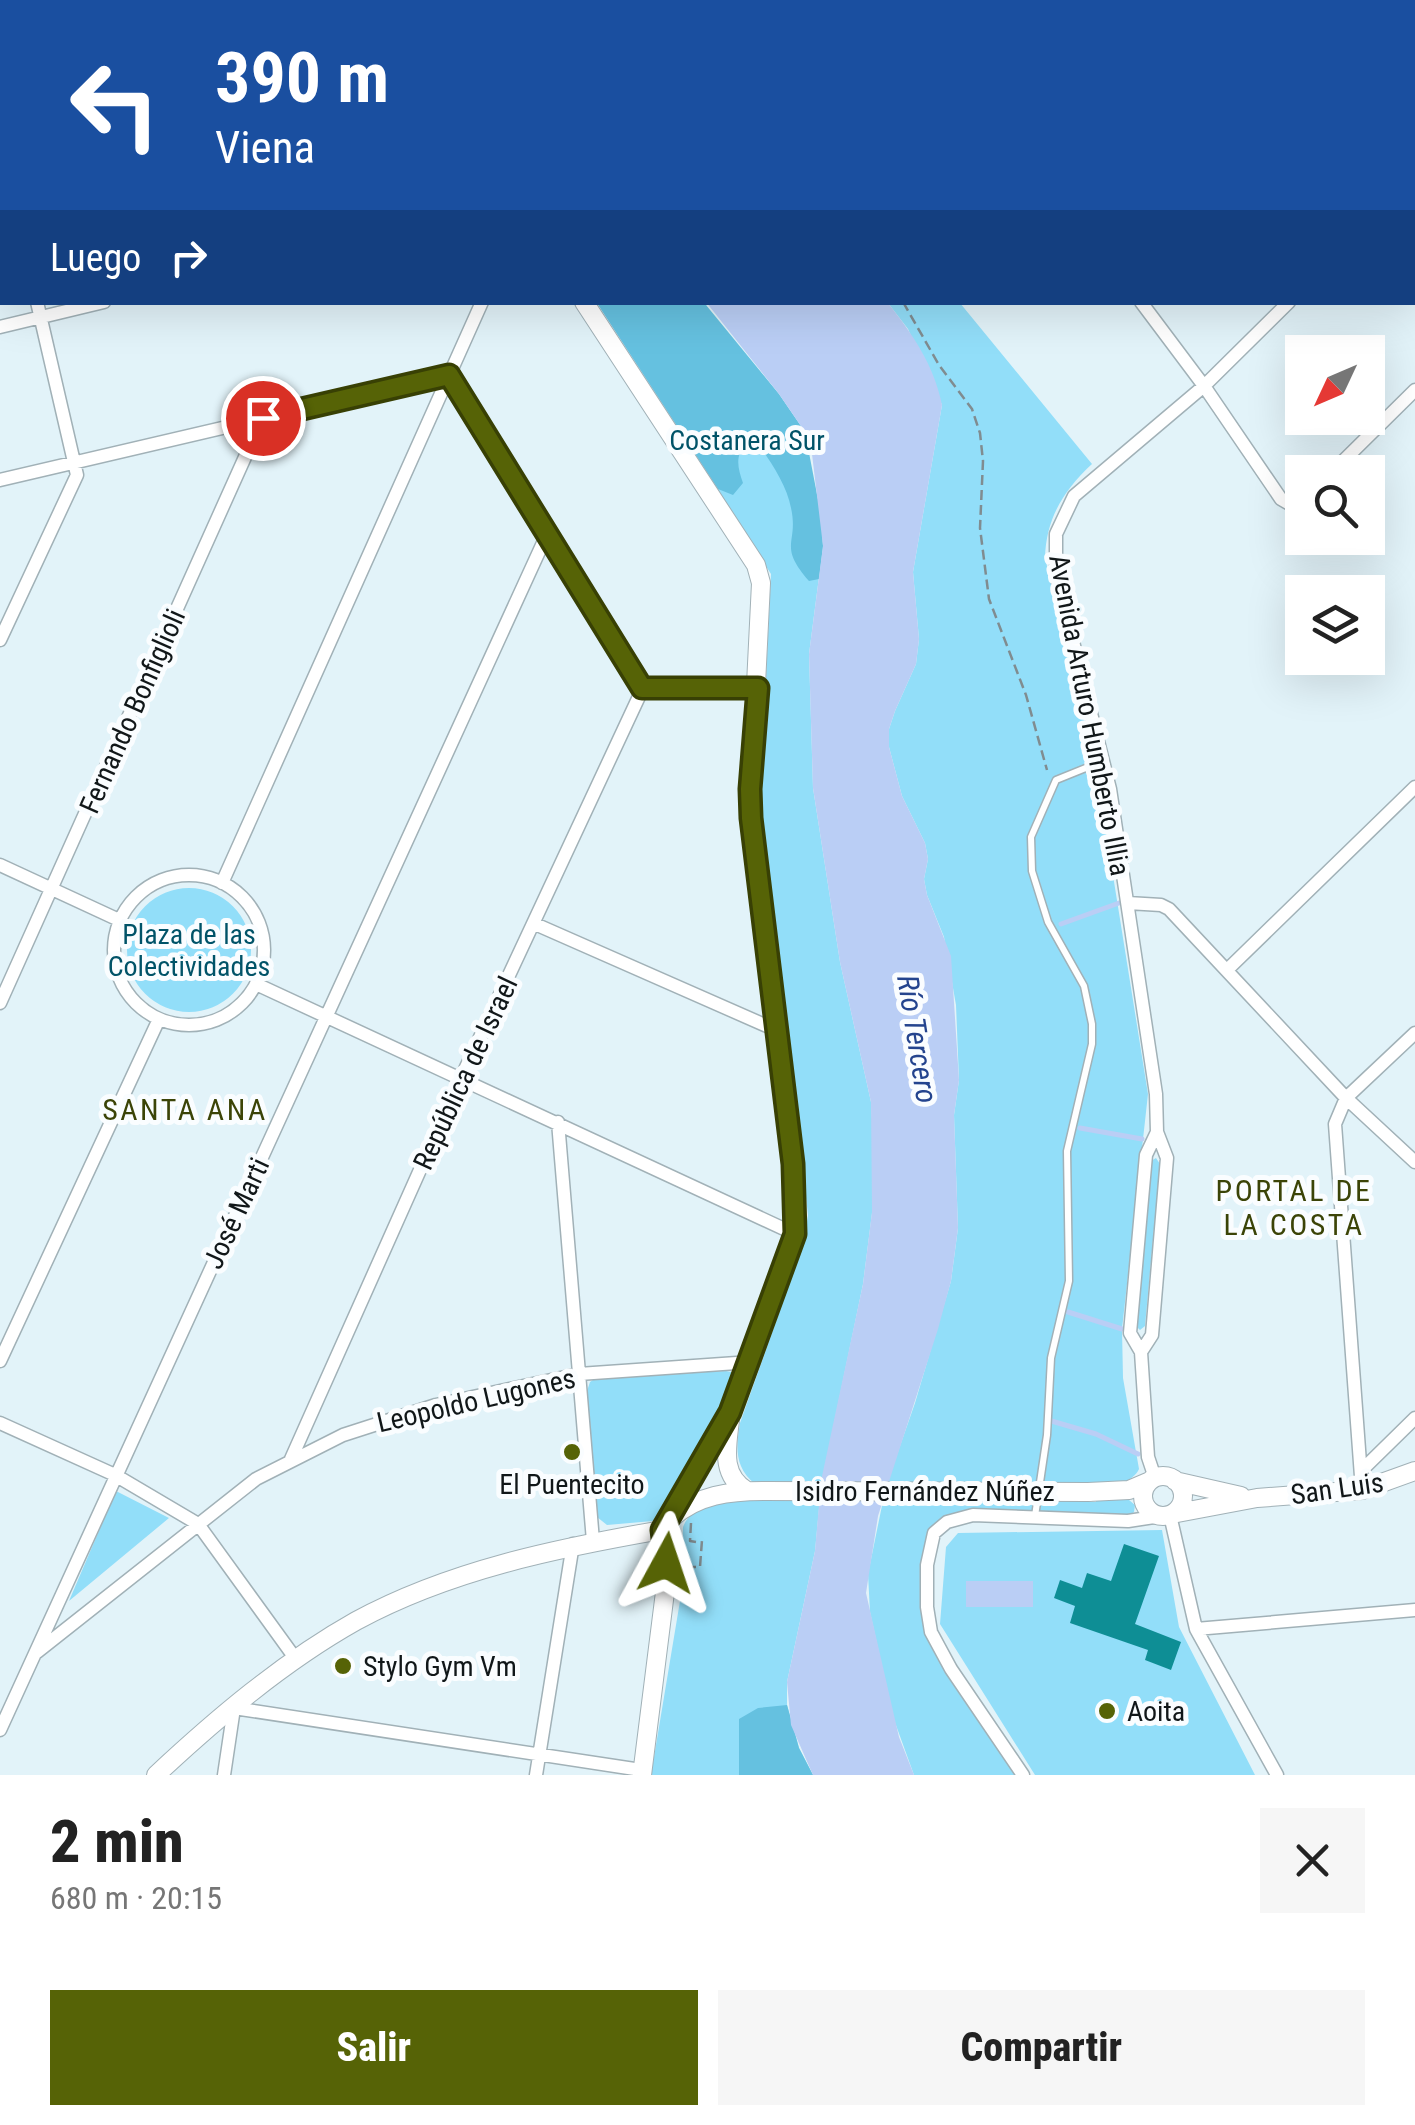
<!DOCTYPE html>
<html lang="es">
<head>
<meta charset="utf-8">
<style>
  :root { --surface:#fff; --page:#f6f6f6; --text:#222; --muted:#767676; --accent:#566306 }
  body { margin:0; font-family:"Roboto Condensed",sans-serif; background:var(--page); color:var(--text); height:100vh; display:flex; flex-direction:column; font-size:38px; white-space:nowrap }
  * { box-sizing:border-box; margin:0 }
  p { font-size:32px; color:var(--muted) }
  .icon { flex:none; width:55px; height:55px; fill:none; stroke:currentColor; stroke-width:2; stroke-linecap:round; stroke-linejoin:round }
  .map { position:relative; height:1775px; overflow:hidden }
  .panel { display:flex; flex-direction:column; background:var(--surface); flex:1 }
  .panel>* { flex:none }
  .banner { position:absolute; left:0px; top:0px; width:1415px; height:305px; box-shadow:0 10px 40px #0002; background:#1a4fa0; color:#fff; overflow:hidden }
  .needle { width:65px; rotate:226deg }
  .buttons { position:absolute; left:1285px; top:335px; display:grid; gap:20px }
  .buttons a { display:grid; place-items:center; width:100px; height:100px; border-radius:0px; background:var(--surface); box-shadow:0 10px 40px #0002; font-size:50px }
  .pin { position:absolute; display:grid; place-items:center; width:85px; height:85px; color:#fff; margin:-42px; border:5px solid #fff; border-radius:50%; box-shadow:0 2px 10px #0007 }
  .me { position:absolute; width:110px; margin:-55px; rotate:5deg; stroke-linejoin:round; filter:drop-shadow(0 0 8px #0008) }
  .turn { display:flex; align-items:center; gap:35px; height:210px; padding:0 50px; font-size:45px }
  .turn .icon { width:130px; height:130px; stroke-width:2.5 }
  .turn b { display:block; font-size:70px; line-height:85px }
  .then { display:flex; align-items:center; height:95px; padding:0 50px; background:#0003; gap:20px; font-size:38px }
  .round { display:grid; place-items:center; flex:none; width:105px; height:105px; border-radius:0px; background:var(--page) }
  .summary { display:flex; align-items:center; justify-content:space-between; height:170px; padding:0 50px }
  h1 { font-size:60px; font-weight:800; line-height:75px }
  .primary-button { display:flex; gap:20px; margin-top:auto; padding:20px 50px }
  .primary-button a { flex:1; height:115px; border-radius:0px; background:var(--accent); color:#fff; font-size:40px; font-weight:800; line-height:115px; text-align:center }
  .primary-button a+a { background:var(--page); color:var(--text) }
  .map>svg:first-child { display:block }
  .green { fill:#92def9 }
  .forest { fill:#65c1e0 }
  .water { fill:#bacef5 }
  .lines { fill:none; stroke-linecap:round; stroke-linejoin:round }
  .stream { stroke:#bacef5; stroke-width:5 }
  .building { fill:#0e8e95 }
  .lane-casing { stroke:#a1b1b7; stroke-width:9 }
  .street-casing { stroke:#a1b1b7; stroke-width:15 }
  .secondary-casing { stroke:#a1b1b7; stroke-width:20 }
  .path { stroke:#808c90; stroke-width:2.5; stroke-dasharray:10 5; stroke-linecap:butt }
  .lane { stroke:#fff; stroke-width:6 }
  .street { stroke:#fff; stroke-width:12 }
  .secondary { stroke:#fff; stroke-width:18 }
  .secondary-bridge-casing { stroke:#a1b1b7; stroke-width:20; stroke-linecap:butt }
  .secondary-bridge { stroke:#fff; stroke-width:18 }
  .route-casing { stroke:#384004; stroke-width:25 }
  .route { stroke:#566306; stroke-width:18 }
  .poi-dot { fill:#566306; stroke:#fafdff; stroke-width:4 }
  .labels { text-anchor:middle; stroke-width:10; stroke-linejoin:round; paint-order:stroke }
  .park-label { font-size:28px; fill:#005368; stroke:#fafdff }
  .street-label { font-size:28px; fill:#111719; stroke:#fafdff }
  .poi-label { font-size:28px; fill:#111719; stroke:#fafdff; text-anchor:start }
  .water-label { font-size:30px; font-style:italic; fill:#24448e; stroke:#fafdff }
  .neighbourhood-label { font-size:30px; letter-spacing:2.5px; fill:#3b4407; stroke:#fafdff }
</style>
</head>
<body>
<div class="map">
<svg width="1415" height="1775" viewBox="0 0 1415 1775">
  <rect width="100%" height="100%" fill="#e2f3f9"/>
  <path class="green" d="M700 302 706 305 823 546 809 654 813 788 840 962 871 1102 873 1136 872 1213 863 1284 821 1486 755 1484C734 1467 736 1447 740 1423L803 1245 808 1215 760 803 771 574 597 303Z
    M888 303H960L1092 464C1064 490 1046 518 1045 558L1095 763 1148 1094 1122 1329 1123 1378 1139 1469C1132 1485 1102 1490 1087 1485V1502H1096V1495L1129 1500 1135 1505 1134 1512 1131 1515 962 1511C950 1515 937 1521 930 1532 917 1550 921 1626 931 1646 953 1691 989 1733 1017 1775H914L893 1717 870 1612 868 1574 886 1486 915 1403 951 1281 958 1228 954 1115 959 1080 956 1005 944 937 927 895 924 879 928 859 925 843 902 796 889 747V729L895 711 916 664 919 639 913 572 942 405 908 329Z
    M127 950a62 62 0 1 1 124 0a62 62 0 1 1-124 0Z
    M1156 1158 1160 1164 1145 1326 1140 1330 1137 1327 1151 1161Z
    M726 1371 731 1372 732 1378 709 1430 658 1517 653 1521 607 1525 597 1517 587 1391 590 1382 597 1377Z
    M116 1491 169 1518 69 1601Z
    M768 1497 820 1498 815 1551 787 1682V1705L799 1748 813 1775H651L681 1595 683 1527C694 1498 739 1500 763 1501Z
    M1162 1530 1179 1627 1255 1775H1035L940 1624 946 1547 958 1533Z"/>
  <path class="forest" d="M700 302 706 305 779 394 805 432 821 515 823 546 819 579 809 581C777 544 799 544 791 508 787 486 771 462 758 444L747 443C734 455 738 469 743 483L733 495 718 489 597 303Z
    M787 1705 799 1748 813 1775H739V1719L758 1708Z"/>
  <path class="water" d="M706 302 888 303C913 335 934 365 942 405L913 572 919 639 916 664 895 711 889 729V747L902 796 925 843 928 859 924 879 927 895 951 956 959 1080 954 1115 958 1228 951 1281 938 1329 878 1516 866 1593 899 1737 914 1775H813L791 1725 787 1682 815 1551 821 1481 863 1284 872 1212 871 1102 840 962 813 788 809 654 823 546 812 454 805 432 779 394Z
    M966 1581H1033V1607H966Z"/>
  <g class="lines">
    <path class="stream" d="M1061 924 1119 903
      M1080 1128 1142 1139
      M1068 1312 1122 1329
      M1048 1420 1096 1434 1138 1454"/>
  </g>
  <path class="building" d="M1124 1544 1159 1556 1135 1624 1181 1642 1171 1670 1145 1660 1148 1650 1070 1623 1075 1606 1054 1598 1060 1580 1082 1588 1087 1573 1111 1581Z"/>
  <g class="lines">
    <defs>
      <path id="lane" d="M1035 1516 1047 1435 1051 1358 1069 1281 1067 1151 1092 1044V1024L1084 986 1048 922 1032 871 1031 837 1056 780 1103 761"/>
      <path id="street" d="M65 0 68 2
        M919 0 921 2
        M1186 0 1188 2
        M1212 0 1215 2
        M1099 2 1102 0
        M0 125H2
        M0 141 2 152
        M1412 159 1415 157
        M1412 184 1415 182
        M1412 237 1415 239
        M1412 263 1415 266
        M1141 302 1204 386 1281 499 1293 506 1302 502
        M0 327 104 302
        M449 375 643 688
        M1332 472 1415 390
        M0 480 449 375
        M0 640 77 475 37 302
        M643 688 758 689
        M0 865 119 920
        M114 950a75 75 0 1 1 150 0a75 75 0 1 1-150 0Z
        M222 883 482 302
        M1128 903 1161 905 1169 909 1346 1098 1415 1162
        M535 924 776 1030
        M1227 970 1415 787
        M256 984 795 1234
        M0 1003 263 417
        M558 1122 593 1541
        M1141 1352 1152 1335 1167 1158 1157 1132 1156 1094 1110 789 1056 574V534L1074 496 1204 386 1289 302
        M0 1361 159 1019
        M0 1423 115 1475 198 1524 295 1658
        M291 1459 461 1078 643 688
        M1361 1471 1415 1418
        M1155 1478 1148 1457 1141 1352 1130 1333 1146 1155 1157 1132
        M1362 1490 1335 1124 1346 1098 1415 1033
        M1170 1515 1196 1629 1277 1775
        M1196 1629 1415 1610
        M37 1652 256 1479 343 1435 436 1405 579 1374 751 1362
        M0 1730 548 532
        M224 1775 234 1708 641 1770
        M536 1775 573 1544
        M1023 1775 951 1669 931 1632 927 1607V1565L934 1533 947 1522 973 1515 1128 1521 1161 1516"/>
      <path id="secondary" d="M380 0 382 2
        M584 302 756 565 761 583 750 806 793 1164 795 1234 751 1362 730 1413 662 1530
        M730 1420C727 1447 720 1475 747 1491
        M1143 1496a20 20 0 1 1 40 0a20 20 0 1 1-40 0Z
        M1175 1481 1241 1496
        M1088 1492 1129 1490 1150 1481
        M1172 1514 1257 1498 1362 1490 1415 1471
        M672 1518C697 1495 730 1491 763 1491
        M156 1775C216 1719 283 1662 356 1621 450 1570 558 1548 662 1530
        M642 1775 666 1584 662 1530"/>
    </defs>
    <use href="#lane" class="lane-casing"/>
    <use href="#street" class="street-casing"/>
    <use href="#secondary" class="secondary-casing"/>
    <path class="path" d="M697 0 699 2
      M903 302 939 365 972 409 980 433 983 461 980 528 989 599 1026 695 1047 770
      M691 1523 690 1541 696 1542
      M686 1567H700L702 1540"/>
    <use href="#lane" class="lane"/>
    <use href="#street" class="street"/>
    <use href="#secondary" class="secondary"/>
    <defs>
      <path id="secondary-bridge" d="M763 1491 1088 1492"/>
    </defs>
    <use href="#secondary-bridge" class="secondary-bridge-casing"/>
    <use href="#secondary-bridge" class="secondary-bridge"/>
  </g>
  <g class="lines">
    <defs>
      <path id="route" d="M263 418 449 375 642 688H758L750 789 751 818 793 1164 795 1234 730 1412 662 1530 666 1563"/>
    </defs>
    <use href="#route" class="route-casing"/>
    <use href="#route" class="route"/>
  </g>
  <g class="poi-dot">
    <circle cx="572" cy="1452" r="10"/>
    <circle cx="343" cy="1666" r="10"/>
    <circle cx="1107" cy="1711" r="10"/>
  </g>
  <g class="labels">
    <g class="park-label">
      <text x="747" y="450">Costanera Sur</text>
      <text x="189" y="944">Plaza de las<tspan x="189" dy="32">Colectividades</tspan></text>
    </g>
    <g class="street-label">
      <text transform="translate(132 711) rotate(-66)" y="10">Fernando Bonfiglioli</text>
      <text transform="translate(1090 715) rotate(79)" y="10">Avenida Arturo Humberto Illia</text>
      <text transform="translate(465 1073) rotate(-65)" y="10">República de Israel</text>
      <text transform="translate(236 1213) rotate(-65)" y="10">José Marti</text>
      <text transform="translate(476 1400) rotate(-13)" y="10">Leopoldo Lugones</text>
      <text transform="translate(1337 1488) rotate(-8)" y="10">San Luis</text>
      <text x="925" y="1501">Isidro Fernández Núñez</text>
    </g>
    <g class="poi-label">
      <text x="572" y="1494" text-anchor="middle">El Puentecito</text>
      <text x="363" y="1676">Stylo Gym Vm</text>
      <text x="1127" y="1721">Aoita</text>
    </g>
    <g class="water-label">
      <text transform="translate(917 1039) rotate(81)" y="10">Río Tercero</text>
    </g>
    <g class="neighbourhood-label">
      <text x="185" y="1120">SANTA ANA</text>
      <text x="1294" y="1201">PORTAL DE<tspan x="1294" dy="34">LA COSTA</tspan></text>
    </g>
  </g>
</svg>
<div class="buttons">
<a><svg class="needle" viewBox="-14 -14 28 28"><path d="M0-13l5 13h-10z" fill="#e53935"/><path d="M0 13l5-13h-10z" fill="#767676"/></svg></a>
<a><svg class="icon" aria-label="search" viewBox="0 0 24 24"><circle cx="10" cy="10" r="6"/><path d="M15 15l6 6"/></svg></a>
<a><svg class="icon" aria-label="layers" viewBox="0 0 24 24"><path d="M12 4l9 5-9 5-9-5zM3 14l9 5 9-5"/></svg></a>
</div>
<div class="pin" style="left:263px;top:418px;background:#d93025"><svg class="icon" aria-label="arrive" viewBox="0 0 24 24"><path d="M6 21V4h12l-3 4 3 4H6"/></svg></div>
<svg class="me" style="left:666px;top:1563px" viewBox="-20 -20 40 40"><path d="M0-17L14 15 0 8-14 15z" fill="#566306" stroke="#fff" stroke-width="4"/></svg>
<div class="banner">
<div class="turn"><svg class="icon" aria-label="left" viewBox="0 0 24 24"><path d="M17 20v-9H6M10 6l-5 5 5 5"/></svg><div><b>390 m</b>Viena</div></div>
<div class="then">Luego<svg class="icon" aria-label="right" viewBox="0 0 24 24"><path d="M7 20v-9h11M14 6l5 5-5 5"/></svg></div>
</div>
</div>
<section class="panel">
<div class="summary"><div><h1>2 min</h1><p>680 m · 20:15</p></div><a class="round"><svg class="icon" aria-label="close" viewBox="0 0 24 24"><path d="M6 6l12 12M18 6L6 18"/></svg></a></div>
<div class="primary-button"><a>Salir</a><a>Compartir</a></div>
</section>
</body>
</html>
